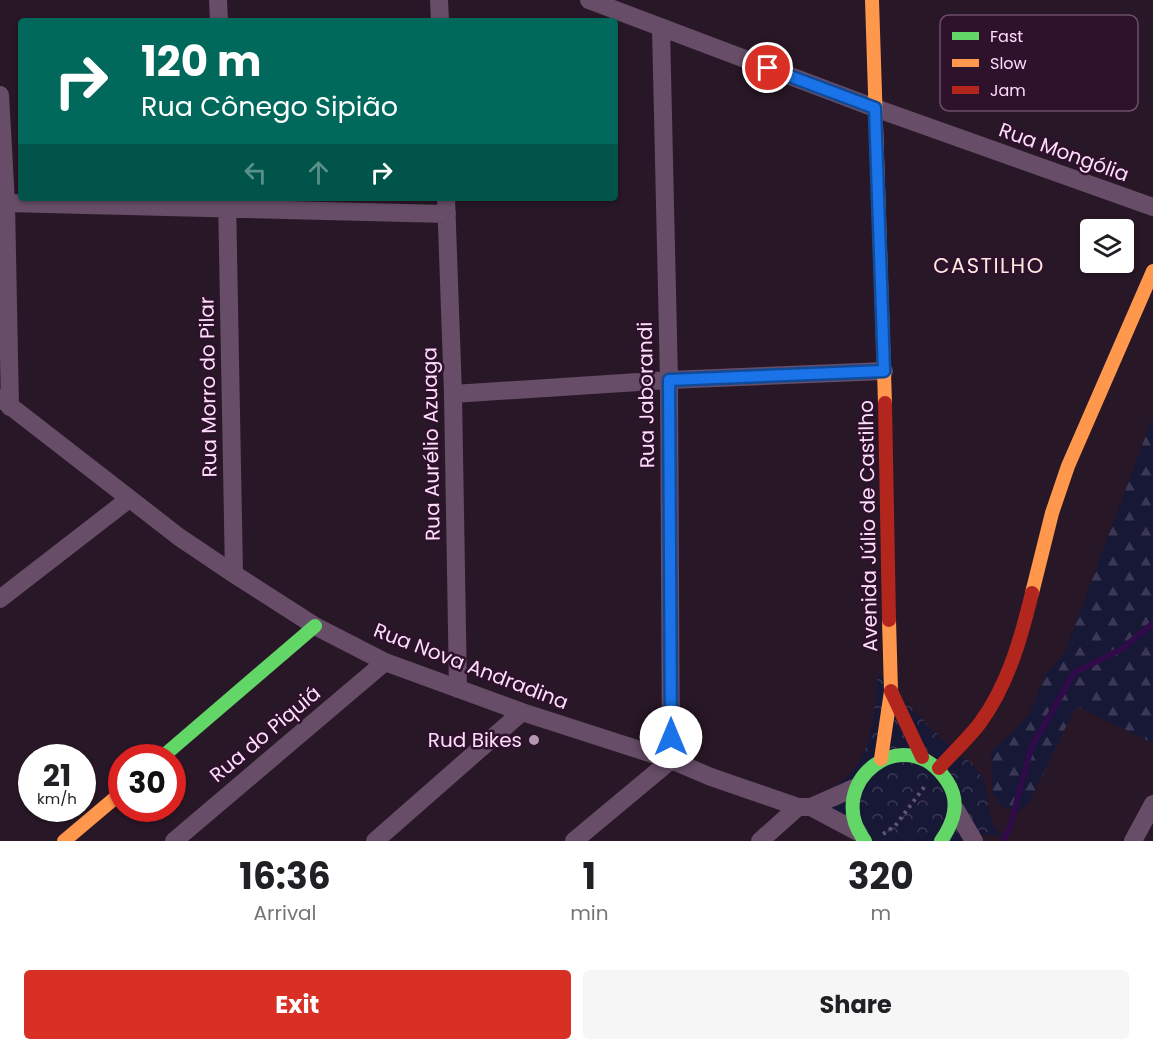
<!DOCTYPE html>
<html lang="en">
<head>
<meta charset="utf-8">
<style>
  :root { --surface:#fff; --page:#f6f6f6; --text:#202124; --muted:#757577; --accent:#d93025 }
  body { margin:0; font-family:Poppins,sans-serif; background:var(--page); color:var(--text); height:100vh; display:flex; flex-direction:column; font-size:22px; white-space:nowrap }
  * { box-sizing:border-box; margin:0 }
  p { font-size:20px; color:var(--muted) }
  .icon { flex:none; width:33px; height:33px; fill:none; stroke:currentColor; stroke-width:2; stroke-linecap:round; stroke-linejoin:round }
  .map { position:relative; height:841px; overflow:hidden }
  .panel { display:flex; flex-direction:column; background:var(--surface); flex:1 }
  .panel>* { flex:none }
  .hud { position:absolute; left:18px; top:18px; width:600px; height:183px; border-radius:6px; box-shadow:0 2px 4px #0004; background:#00695c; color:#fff; overflow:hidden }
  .controls { position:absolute; left:1080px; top:219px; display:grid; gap:12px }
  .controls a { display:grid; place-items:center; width:54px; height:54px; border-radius:6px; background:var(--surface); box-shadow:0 2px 4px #0004; font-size:30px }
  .speed { position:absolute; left:18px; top:744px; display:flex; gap:12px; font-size:30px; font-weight:700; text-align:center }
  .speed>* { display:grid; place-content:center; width:78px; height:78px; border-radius:50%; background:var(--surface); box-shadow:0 2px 4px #0004; line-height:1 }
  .speed small { font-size:15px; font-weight:400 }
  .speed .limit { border:9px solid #d22; background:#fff; color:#111 }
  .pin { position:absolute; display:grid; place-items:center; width:51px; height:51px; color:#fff; margin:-26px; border:3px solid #fff; border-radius:50%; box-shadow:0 2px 6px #0007 }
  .me { position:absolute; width:66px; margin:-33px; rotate:0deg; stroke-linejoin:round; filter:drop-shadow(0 0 4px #0008) }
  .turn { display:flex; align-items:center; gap:21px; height:126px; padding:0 24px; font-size:27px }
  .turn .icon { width:78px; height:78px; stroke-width:2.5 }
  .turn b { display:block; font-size:42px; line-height:51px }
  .lanes { display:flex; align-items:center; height:57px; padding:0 24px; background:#0003; justify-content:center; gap:30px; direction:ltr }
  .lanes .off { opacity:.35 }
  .eta { display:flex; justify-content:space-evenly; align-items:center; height:102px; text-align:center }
  .eta b { font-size:36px; font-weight:700; line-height:42px }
  .action { display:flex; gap:12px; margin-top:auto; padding:12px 24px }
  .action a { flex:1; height:69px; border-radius:6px; background:var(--accent); color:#fff; font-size:24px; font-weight:700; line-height:69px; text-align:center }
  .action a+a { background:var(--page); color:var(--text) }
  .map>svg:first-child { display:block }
  .forest { fill:url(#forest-firs) }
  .park { fill:url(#park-crowns) }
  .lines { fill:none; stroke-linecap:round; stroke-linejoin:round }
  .stream { stroke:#300b4a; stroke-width:6 }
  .path { stroke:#635375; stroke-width:4; stroke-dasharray:3 4.5; stroke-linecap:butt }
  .street { stroke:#674d67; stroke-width:18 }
  .fast { stroke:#63d668; stroke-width:14 }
  .slow { stroke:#ff974d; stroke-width:14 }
  .jam { stroke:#b3261e; stroke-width:14 }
  .route-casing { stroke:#114b97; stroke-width:15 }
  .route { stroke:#1a73e8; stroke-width:10 }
  .poi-dot { fill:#b498b2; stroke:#2e112b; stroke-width:2 }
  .labels { text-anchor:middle; stroke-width:5; stroke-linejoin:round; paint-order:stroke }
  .street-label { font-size:20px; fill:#ffdefd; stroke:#2e112b }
  .poi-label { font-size:20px; fill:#ffdefd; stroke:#2e112b; text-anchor:end }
  .neighbourhood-label { font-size:21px; letter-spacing:1.5px; fill:#ffe9e0; stroke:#2e112b }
  .key { fill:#2e112b; stroke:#6d4e6a; stroke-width:1.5 }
  .key-label { font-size:16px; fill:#ffdefd }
</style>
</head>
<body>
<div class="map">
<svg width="1153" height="841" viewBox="0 0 1153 841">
  <defs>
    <pattern id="forest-firs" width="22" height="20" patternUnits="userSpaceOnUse" patternTransform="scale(1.5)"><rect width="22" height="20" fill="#171736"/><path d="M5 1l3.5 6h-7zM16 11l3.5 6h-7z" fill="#3a3854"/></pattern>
    <pattern id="park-crowns" width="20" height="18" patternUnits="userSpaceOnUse" patternTransform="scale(1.5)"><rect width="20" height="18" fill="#171736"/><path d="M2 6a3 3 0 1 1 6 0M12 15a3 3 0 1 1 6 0" fill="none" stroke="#3a3854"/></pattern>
  </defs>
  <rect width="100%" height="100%" fill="#281726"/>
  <path class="forest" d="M1153 416V743L1076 706 1029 803 1017 812 1001 806 992 792 991 752 1027 717 1047 673 1065 652Z"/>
  <path class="park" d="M878 674 955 752 972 763 984 780 992 823 1002 836 984 834 969 841H856L802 803C815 796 831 790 842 781 874 757 874 710 878 674Z"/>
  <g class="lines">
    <path class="stream" d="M1003 841 1010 827 1031 748 1074 673 1123 648 1153 623"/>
    <path class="path" d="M883 834 895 826 925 786"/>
    <path class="street" d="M218 0 219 21
      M439 0 440 21
      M589 0 875 108 1153 207
      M0 95 6 203 10 407
      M227 198 234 574
      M446 198 453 394 458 689
      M6 203 447 214
      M453 394 669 380 884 371
      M0 398 179 537 234 574 315 626 385 662 522 712 671 760 711 777 798 807H811L858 832
      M0 599 129 499
      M811 807 854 788
      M956 810 974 841
      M174 841 385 662
      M375 841 522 712
      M574 841 671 760 669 380 661 28
      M760 841 798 807
      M1133 841 1153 804"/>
    <path class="fast" d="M161 758 315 626
      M865 841C821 784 905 717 947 781 961 802 954 822 941 841"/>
    <path class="slow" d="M872 0 885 403
      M1032 593 1052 513 1068 466 1153 271
      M881 759 891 691 889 620
      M64 841 122 792"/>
    <path class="jam" d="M885 403 889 620
      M891 691 922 757
      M939 768C952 753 968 739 980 723 1008 685 1021 638 1032 593"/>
  </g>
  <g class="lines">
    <defs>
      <path id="route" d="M671 737 669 380 884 371 875 108 768 68"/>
    </defs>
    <use href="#route" class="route-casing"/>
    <use href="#route" class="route"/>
  </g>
  <circle class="poi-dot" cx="534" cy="740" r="6"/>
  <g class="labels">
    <g class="street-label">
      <text transform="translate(1064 152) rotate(20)" y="7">Rua Mongólia</text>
      <text transform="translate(208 387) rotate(-91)" y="7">Rua Morro do Pilar</text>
      <text transform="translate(646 395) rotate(-91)" y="7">Rua Jaborandi</text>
      <text transform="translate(431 444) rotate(-91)" y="7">Rua Aurélio Azuaga</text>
      <text transform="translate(868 526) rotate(-91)" y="7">Avenida Júlio de Castilho</text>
      <text transform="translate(471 666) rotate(21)" y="7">Rua Nova Andradina</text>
      <text transform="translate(265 734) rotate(-40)" y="7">Rua do Piquiá</text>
    </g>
    <g class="poi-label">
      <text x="522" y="747">Rud Bikes</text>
    </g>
    <g class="neighbourhood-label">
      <text x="989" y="273">CASTILHO</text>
    </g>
  </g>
  <rect x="940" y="15" width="198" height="96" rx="9" class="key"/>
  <rect x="952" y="32" width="27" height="8" fill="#63d668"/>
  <rect x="952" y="59" width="27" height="8" fill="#ff974d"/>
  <rect x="952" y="86" width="27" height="8" fill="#b3261e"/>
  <g class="key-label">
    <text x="990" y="42">Fast</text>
    <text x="990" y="69">Slow</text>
    <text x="990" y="96">Jam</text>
  </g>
</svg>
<div class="controls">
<a><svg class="icon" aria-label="layers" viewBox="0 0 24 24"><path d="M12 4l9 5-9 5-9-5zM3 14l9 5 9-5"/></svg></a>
</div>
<div class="speed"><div>21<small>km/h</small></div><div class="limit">30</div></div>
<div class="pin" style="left:768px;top:68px;background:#d93025"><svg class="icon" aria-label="arrive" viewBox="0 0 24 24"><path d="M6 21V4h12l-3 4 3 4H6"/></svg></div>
<svg class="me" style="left:671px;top:737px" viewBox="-20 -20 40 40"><circle r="19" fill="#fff"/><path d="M0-13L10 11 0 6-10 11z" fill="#1a73e8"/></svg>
<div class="hud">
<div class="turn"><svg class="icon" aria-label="right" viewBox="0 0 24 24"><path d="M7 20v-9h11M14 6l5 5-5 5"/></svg><div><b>120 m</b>Rua Cônego Sipião</div></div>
<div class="lanes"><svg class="icon off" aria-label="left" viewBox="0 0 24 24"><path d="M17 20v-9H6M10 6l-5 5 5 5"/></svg><svg class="icon off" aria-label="ahead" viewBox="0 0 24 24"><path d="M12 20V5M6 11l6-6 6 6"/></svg><svg class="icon" aria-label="right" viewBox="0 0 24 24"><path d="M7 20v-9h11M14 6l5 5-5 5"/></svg></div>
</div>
</div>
<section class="panel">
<div class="eta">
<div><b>16:36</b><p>Arrival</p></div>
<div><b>1</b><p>min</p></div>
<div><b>320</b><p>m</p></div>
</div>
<div class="action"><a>Exit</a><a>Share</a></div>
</section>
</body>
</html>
